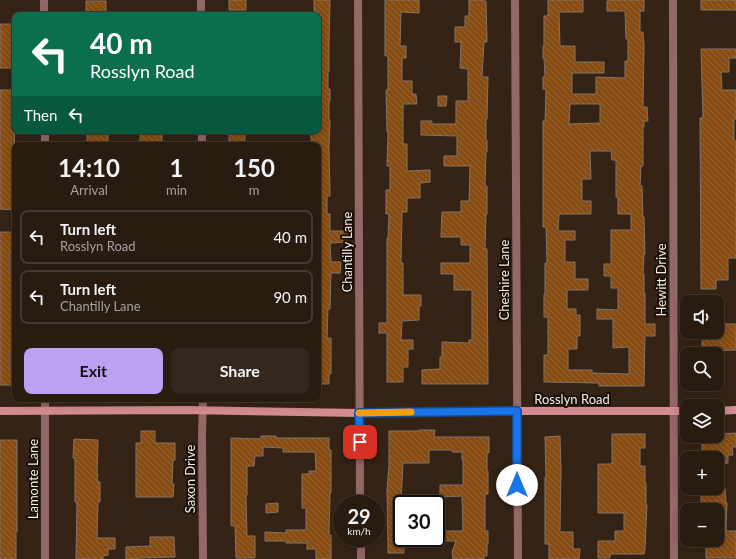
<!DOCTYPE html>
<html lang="en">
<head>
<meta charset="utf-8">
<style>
  :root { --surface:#281b10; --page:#34281e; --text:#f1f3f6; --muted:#a5a19f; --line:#443930; --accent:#bca0f2 }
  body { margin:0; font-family:Lato,sans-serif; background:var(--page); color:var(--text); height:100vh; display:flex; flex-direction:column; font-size:15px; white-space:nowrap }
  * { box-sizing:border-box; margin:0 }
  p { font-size:13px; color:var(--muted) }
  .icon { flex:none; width:22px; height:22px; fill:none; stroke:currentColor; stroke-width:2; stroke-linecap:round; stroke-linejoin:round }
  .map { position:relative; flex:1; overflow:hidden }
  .drawer { position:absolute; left:12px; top:142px; width:309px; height:260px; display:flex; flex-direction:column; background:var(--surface); border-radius:8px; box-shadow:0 2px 10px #0003,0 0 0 1px var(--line) }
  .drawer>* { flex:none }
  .banner { position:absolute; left:12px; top:12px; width:309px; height:122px; border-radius:8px; box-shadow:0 2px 10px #0003,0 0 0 1px var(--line); background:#0b6e4f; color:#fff; overflow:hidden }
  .controls { position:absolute; left:680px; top:295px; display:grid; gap:8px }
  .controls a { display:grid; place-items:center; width:44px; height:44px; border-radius:8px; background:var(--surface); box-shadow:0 2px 10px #0003,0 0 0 1px var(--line); font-size:20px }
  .speed { position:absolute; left:333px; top:495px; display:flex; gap:8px; font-size:20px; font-weight:700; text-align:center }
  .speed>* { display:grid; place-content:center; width:52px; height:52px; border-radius:50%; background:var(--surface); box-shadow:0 2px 10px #0003,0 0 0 1px var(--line); line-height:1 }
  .speed small { font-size:10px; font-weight:400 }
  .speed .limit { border:2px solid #111; border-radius:6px; background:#fff; color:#111 }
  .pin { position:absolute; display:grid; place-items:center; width:34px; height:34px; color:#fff; margin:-17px; border-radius:8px; box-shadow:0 2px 6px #0006 }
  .me { position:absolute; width:44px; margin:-22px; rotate:0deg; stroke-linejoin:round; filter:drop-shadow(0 0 3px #0008) }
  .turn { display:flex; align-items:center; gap:14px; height:84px; padding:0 12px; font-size:18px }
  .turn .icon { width:52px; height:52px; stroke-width:2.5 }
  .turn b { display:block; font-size:28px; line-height:34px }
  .then { display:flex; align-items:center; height:38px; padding:0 12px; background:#0003; gap:8px; font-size:15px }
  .eta { display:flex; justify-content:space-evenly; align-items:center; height:68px; text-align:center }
  .eta b { font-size:24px; font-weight:700; line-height:28px }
  .button { display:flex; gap:8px; margin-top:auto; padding:8px 12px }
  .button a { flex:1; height:46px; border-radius:8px; background:var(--accent); color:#111; font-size:16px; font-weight:700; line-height:46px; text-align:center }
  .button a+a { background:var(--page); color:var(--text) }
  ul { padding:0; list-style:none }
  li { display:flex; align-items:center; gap:12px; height:54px; margin:0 8px 6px; padding:0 4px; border:2px solid var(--line); border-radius:8px }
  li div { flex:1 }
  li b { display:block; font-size:15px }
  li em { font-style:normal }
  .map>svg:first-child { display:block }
  .building { fill:url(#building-back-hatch); stroke:#867262; fill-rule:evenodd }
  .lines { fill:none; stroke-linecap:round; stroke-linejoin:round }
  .street { stroke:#946769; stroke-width:8 }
  .secondary { stroke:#d28b8e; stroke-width:8 }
  .route-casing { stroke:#114b97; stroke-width:10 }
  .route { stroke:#1a73e8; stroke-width:7 }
  .slow { stroke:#f59e0b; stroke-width:7 }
  .labels { text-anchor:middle; stroke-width:4; stroke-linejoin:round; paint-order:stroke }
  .street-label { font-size:13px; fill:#f8ece3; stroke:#170f09 }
</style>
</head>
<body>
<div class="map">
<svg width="736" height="559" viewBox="0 0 736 559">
  <defs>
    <pattern id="building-back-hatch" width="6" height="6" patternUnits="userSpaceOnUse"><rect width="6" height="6" fill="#864c13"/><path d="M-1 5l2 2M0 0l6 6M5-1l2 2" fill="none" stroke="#986635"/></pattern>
  </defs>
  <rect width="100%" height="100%" fill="#352416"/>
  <path class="building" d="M229 0H246V10H229Z
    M314 0H330L329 47V72H328V89H330V101H329V120H330L329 148 330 196H327V214H330V231H347V242L330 243 331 262H341L340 273H331L330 309H328L327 338H331V374H329V384H318V145H311V131H318V12L314 11Z
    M385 0H419V13L401 12 400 46H406V58H402V81H412V94H416L417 104H403V144H407V171L430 170V182L420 183V198H407V212H402L401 263H403V295H421V306H419V320L402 321 401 340H413V349H408V367H403V382H387V333H379V323H387V238L388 237 389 214H386V190H390V166H387L388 132H387L386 90H388V56H385Z
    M469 0H484V1H486L487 42H484L482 77H488L487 119H486V140H487V152H486L485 186H487V214H486L485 249H487L488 384H422V370L440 369V357H442V342L469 343V340H472V290H454V274H441V263H470V245H461V237H441L442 212H461V201H469L470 166H444V156H457V136L421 135V121H432V124H456V101H468V69L460 68 461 42H455V27H465V16H469Z
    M548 0H583V12H559L560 46H575V62H604V73H572V94H596V77L625 78V61H628V39H626L625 11H607V1H609V0H644V11H640V32H643L644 46 643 107H647L648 121H644V127H643V166H641L640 186H642L643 217H644L645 254H644L643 274H644V293H645V324H655V336H645L644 386H599V383L544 382V355H548V317H544V294H545V263H547L546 227H543V121H545L546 89H543V77H545L544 58H543V46H544V16H548ZM570 104H600V123L569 124ZM590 151H611L612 160H616V197H618V214H631V230H611V264H604V276H611V288H618V310L597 309V319H613V348L629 347V374L592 373V370H568V349H577V336H580V315H576V309H567V290H588V279H575V262H565V240H575V231H558L559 214H591V201H582V179H591Z
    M701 0H736V10H701Z
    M86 1H106V15H86Z
    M0 24H15V44H14V68H0Z
    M701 49H736V58H729V72H721L722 90H736V119H734V141H736V258H728V280H716V289H701L700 118H703Z
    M0 90H15L14 197H15V210L0 209Z
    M438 96H447L446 106H438Z
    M87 131H108V145H87Z
    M140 131H162V143H151L150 145H140Z
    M229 131H245V145H229Z
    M0 232H15V252H10V274H15V337H13V351H10V370H15V385H0Z
    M717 324H736V350L708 351V346H702V332H717Z
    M419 430H435L434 437H489V453H487V471H488V494H485V531H488V544H487V556H484V559H453L452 552 456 541H445V531H463L462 496 440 497V485H463V460H462V452H452V450H429V463H403L401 500 402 538H403L404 553H388L387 489 389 466V431H419Z
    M141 431H155V443H175V460H173L172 484H174L173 497H136V443H141Z
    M736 433V447H732L733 455H728V463L717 464V458H702V437L720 436V434Z
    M612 434H645V448H640V466H645V483H646V505H647L645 548 644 554H610V558H598V541H615V531H624V513H598V464H612Z
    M261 436H276V438H329V450H331V493H330L329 535H331V559H316V549H307V543H286V541H265V532L286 533V530H306V508H302V474H309V471H316L315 452H283V448L263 447V456H255L254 466H247V495H246L247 536H255V558H236L235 526H231V438L261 439Z
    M560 436 561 469 560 532H573V549H580L579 559H549V544H545V477H546L545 437Z
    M74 439 98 440 97 474H98L97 481 100 482V502H98L97 538H115V549H108V555L103 556V559H76L77 502H75V458H73Z
    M0 440H17V532H16V559H0Z
    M701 488H725L726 503H727L726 531H736V558H706V540H717V510H701Z
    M278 503V512L266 513V504Z
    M150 537H174L175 557 140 558V559H126V547L150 546Z"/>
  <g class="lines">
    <path class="street" d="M44 0V15
      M201 0V15
      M358 0 360 504
      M515 0 518 559
      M673 0 674 559
      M45 131V145
      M202 131V145
      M45 399V559
      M361 538V559
      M203 559 202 435 203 399"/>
    <path class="secondary" d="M0 411 185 410 359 413 517 411H687
      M717 411 736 410"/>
  </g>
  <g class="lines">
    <defs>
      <path id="route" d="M360 442 359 413 517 411V485"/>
    </defs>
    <use href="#route" class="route-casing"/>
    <use href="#route" class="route"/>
    <path class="slow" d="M359 413 411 412"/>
  </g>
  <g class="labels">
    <g class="street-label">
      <text transform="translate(347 252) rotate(-90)" y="5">Chantilly Lane</text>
      <text transform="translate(504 280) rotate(-90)" y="5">Cheshire Lane</text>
      <text transform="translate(661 280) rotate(-90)" y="5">Hewitt Drive</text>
      <text x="572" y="404">Rosslyn Road</text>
      <text transform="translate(33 479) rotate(-90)" y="5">Lamonte Lane</text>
      <text transform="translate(190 479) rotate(-90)" y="5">Saxon Drive</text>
    </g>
  </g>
</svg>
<div class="controls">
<a><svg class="icon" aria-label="sound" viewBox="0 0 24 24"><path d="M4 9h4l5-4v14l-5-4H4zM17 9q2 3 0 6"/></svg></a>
<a><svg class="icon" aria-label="search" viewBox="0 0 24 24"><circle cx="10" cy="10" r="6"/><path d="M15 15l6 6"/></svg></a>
<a><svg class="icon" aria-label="layers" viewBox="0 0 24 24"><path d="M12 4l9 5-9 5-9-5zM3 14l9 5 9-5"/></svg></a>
<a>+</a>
<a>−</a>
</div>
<div class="speed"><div>29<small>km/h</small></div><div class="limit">30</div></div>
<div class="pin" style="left:360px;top:442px;background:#d93025"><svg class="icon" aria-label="arrive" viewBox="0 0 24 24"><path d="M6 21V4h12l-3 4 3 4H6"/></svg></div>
<svg class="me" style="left:517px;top:485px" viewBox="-20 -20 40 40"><circle r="19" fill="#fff"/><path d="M0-13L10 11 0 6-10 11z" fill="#1a73e8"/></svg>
<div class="banner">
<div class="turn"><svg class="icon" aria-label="left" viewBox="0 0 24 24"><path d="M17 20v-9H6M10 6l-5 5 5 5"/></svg><div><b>40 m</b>Rosslyn Road</div></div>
<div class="then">Then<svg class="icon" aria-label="left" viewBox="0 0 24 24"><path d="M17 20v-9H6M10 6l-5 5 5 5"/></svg></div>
</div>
<section class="drawer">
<div class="eta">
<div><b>14:10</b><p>Arrival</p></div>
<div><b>1</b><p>min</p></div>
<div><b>150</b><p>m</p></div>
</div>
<ul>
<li><svg class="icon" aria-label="left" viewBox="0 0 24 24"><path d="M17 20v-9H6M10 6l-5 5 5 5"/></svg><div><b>Turn left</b><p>Rosslyn Road</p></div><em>40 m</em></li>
<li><svg class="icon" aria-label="left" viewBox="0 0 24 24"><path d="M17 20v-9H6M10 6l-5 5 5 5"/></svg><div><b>Turn left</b><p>Chantilly Lane</p></div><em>90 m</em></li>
</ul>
<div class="button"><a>Exit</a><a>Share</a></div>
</section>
</div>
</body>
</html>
